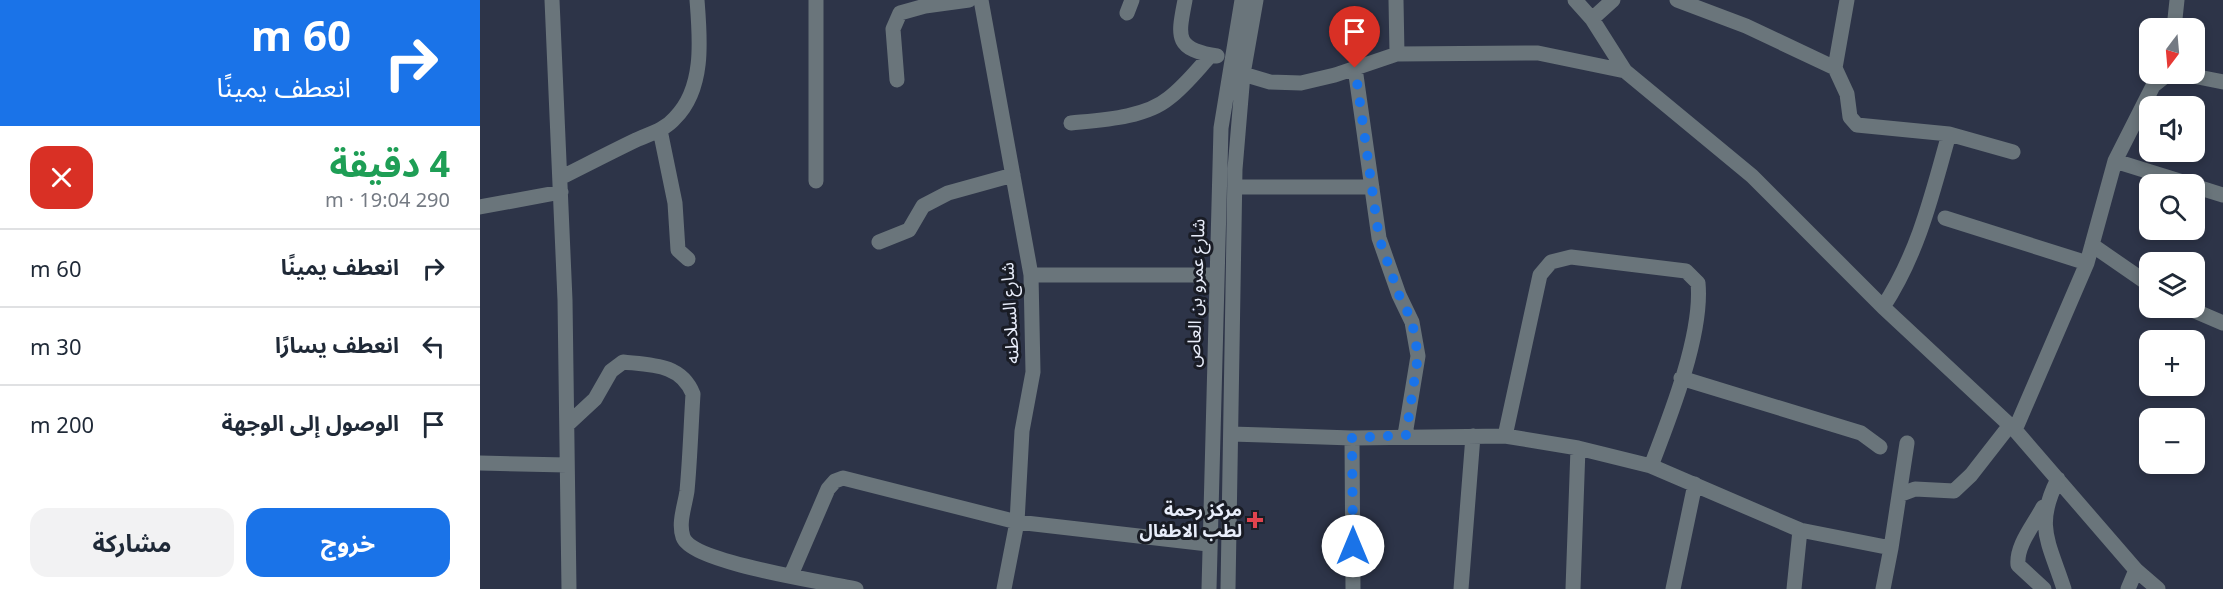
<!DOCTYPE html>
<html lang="ar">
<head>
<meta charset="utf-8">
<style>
  :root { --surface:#fff; --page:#f2f2f3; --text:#1f2937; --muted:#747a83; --line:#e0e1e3; --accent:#1a73e8 }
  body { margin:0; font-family:"Noto Sans","Noto Sans Arabic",sans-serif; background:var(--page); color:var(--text); direction:rtl; height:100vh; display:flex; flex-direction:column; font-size:22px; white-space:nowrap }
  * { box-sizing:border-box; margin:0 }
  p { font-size:20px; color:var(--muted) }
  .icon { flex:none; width:33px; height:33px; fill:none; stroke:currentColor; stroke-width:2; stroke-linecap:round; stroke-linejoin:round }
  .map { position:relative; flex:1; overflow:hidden; direction:ltr }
  .details { display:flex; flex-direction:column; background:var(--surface); width:480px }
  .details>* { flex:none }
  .top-card { background:#1a73e8; color:#fff; overflow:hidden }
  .needle { width:39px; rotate:196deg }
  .buttons { position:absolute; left:1659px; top:18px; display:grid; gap:12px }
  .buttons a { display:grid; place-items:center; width:66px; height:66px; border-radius:12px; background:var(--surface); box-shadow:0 3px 9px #0003; font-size:30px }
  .pin { position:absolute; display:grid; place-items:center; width:51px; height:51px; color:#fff; margin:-62px -26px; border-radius:50% 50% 50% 0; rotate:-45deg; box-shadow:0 0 6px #0007 }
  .pin .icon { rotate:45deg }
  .me { position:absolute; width:66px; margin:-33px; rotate:0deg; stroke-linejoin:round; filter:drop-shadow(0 0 4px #0008) }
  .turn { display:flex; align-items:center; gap:21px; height:126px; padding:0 30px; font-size:27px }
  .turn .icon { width:78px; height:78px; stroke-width:2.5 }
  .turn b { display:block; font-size:42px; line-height:51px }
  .round { display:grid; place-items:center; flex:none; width:63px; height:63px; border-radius:18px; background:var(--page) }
  .headline { display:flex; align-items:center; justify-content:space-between; height:102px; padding:0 30px }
  h1 { font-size:36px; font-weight:700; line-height:45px; color:#1e9e55 }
  .action { display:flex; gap:12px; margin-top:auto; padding:12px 30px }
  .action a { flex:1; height:69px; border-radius:18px; background:var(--accent); color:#fff; font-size:24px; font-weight:700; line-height:69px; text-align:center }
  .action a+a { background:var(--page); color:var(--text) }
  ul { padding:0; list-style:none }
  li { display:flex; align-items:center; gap:18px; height:78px; padding:0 30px; border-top:2px solid var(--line) }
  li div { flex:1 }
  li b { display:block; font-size:22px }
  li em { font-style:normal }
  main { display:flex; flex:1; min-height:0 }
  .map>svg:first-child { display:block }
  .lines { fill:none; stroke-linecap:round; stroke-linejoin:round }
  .minor { stroke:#6a757b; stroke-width:15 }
  .route { stroke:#1a73e8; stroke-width:10; stroke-dasharray:0 18 }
  .health-dot { fill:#e0444e; stroke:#191c25; stroke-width:2 }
  .labels { text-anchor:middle; stroke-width:6; stroke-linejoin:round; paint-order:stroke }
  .street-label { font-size:18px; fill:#e8edfa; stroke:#191c25 }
  .poi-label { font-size:18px; font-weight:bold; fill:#e8edfa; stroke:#191c25; text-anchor:end }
</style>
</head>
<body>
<main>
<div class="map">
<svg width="1743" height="589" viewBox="0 0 1743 589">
  <rect width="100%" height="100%" fill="#2d3448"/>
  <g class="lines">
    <path class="minor" d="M72 0 85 300 89 589
      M336 0V181
      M501 0 551 275 553 372 542 431 537 522 524 589
      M705 0C698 37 694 49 737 56
      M916 0 917 54
      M1095 0 1112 19 1145 71
      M1197 0 1266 26 1355 68
      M1367 0 1355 68 1367 94 1370 117 1377 125 1469 134 1533 152
      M647 13 652 0
      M1112 19 1133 0
      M1694 28 1697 0
      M875 68 899 238 919 295 932 322 938 356 925 435
      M763 74 790 82 821 83 855 75 917 54 1058 53 1145 71 1272 176 1403 307 1535 430 1656 570 1678 589
      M1703 74 1743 82
      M417 80 413 29 420 13 445 6 489 0
      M591 123C621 120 665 118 689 98 705 86 718 69 731 55
      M180 130 195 203 198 250 208 259
      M1635 161 1709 184
      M82 177C106 165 131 152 156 140 169 134 185 130 195 118 225 88 220 38 217 0
      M1714 186 1743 195
      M756 187H892
      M0 207 81 192
      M1465 218 1607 263
      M399 242 429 230 443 206 468 193 533 175
      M1612 245 1670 285
      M551 275H736
      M1403 307C1438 254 1452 195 1469 134
      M1708 308 1743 323
      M1201 378 1381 433 1400 447
      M87 425 115 399 131 371 143 362C172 365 201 364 213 394 211 426 210 459 207 491 205 505 198 523 203 537 212 563 345 582 376 589
      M1535 430 1607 263 1635 161 1673 86 1688 74
      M751 434 872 438 1025 436 1098 448 1171 466 1320 530 1411 548 1427 443
      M1025 436 1060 275 1071 262 1091 257 1206 271 1218 283C1223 334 1190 417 1171 466
      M872 438 873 589
      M0 463 87 465
      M1578 479C1554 526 1569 542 1584 589
      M1419 495 1435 489 1474 491 1491 475 1530 425
      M1563 507C1554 525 1536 545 1538 565L1564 589
      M311 575 348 489 355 481 363 478 537 522 728 544
      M729 589 741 128 762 0
      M748 589 755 169 763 74 776 0
      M981 589 993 436
      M1093 589 1098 448
      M1193 589 1215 484
      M1314 589 1320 530
      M1403 589 1411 548
      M1648 589 1656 570"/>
  </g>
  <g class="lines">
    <path class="route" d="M873 546 872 438 926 435 938 356 932 321 919 295 899 238 875 68"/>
  </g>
  <path class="health-dot" d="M772 511h6v6h6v6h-6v6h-6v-6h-6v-6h6z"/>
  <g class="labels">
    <g class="street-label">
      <text transform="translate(716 293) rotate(-88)" y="6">شارع عمرو بن العاص</text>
      <text transform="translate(530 313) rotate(-93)" y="6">شارع السلاطنه</text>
    </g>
    <g class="poi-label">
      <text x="762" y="516">مركز رحمة<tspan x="762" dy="21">لطب الاطفال</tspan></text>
    </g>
  </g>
</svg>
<div class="buttons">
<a><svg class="needle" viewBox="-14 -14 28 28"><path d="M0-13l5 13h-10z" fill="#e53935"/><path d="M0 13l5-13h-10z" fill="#747a83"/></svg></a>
<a><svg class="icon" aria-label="sound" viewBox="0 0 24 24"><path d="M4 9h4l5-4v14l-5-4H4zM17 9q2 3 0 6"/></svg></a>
<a><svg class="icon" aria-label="search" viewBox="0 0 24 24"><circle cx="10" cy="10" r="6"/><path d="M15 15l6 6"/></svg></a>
<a><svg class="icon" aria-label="layers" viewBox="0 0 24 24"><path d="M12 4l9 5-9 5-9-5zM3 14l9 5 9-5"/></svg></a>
<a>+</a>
<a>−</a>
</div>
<div class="pin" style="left:875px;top:68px;background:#d93025"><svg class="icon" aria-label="arrive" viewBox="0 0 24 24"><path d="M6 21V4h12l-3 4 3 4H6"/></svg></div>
<svg class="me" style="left:873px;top:546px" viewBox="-20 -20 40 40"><circle r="19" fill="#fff"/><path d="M0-13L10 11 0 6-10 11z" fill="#1a73e8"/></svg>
</div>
<section class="details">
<div class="top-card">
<div class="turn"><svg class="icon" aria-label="right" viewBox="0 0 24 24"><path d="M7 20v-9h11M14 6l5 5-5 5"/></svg><div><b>60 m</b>انعطف يمينًا</div></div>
</div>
<div class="headline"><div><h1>4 دقيقة</h1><p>290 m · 19:04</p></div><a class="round" style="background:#d93025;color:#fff"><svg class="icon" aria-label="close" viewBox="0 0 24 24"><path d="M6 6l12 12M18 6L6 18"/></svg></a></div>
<ul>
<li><svg class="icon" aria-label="right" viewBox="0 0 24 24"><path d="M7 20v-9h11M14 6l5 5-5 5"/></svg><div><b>انعطف يمينًا</b></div><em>60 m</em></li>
<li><svg class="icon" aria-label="left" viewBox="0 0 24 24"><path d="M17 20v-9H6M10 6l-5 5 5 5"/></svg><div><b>انعطف يسارًا</b></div><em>30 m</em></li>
<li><svg class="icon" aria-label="arrive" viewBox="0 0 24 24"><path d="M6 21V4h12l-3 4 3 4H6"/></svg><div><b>الوصول إلى الوجهة</b></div><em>200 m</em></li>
</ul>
<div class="action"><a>خروج</a><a>مشاركة</a></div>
</section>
</main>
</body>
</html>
